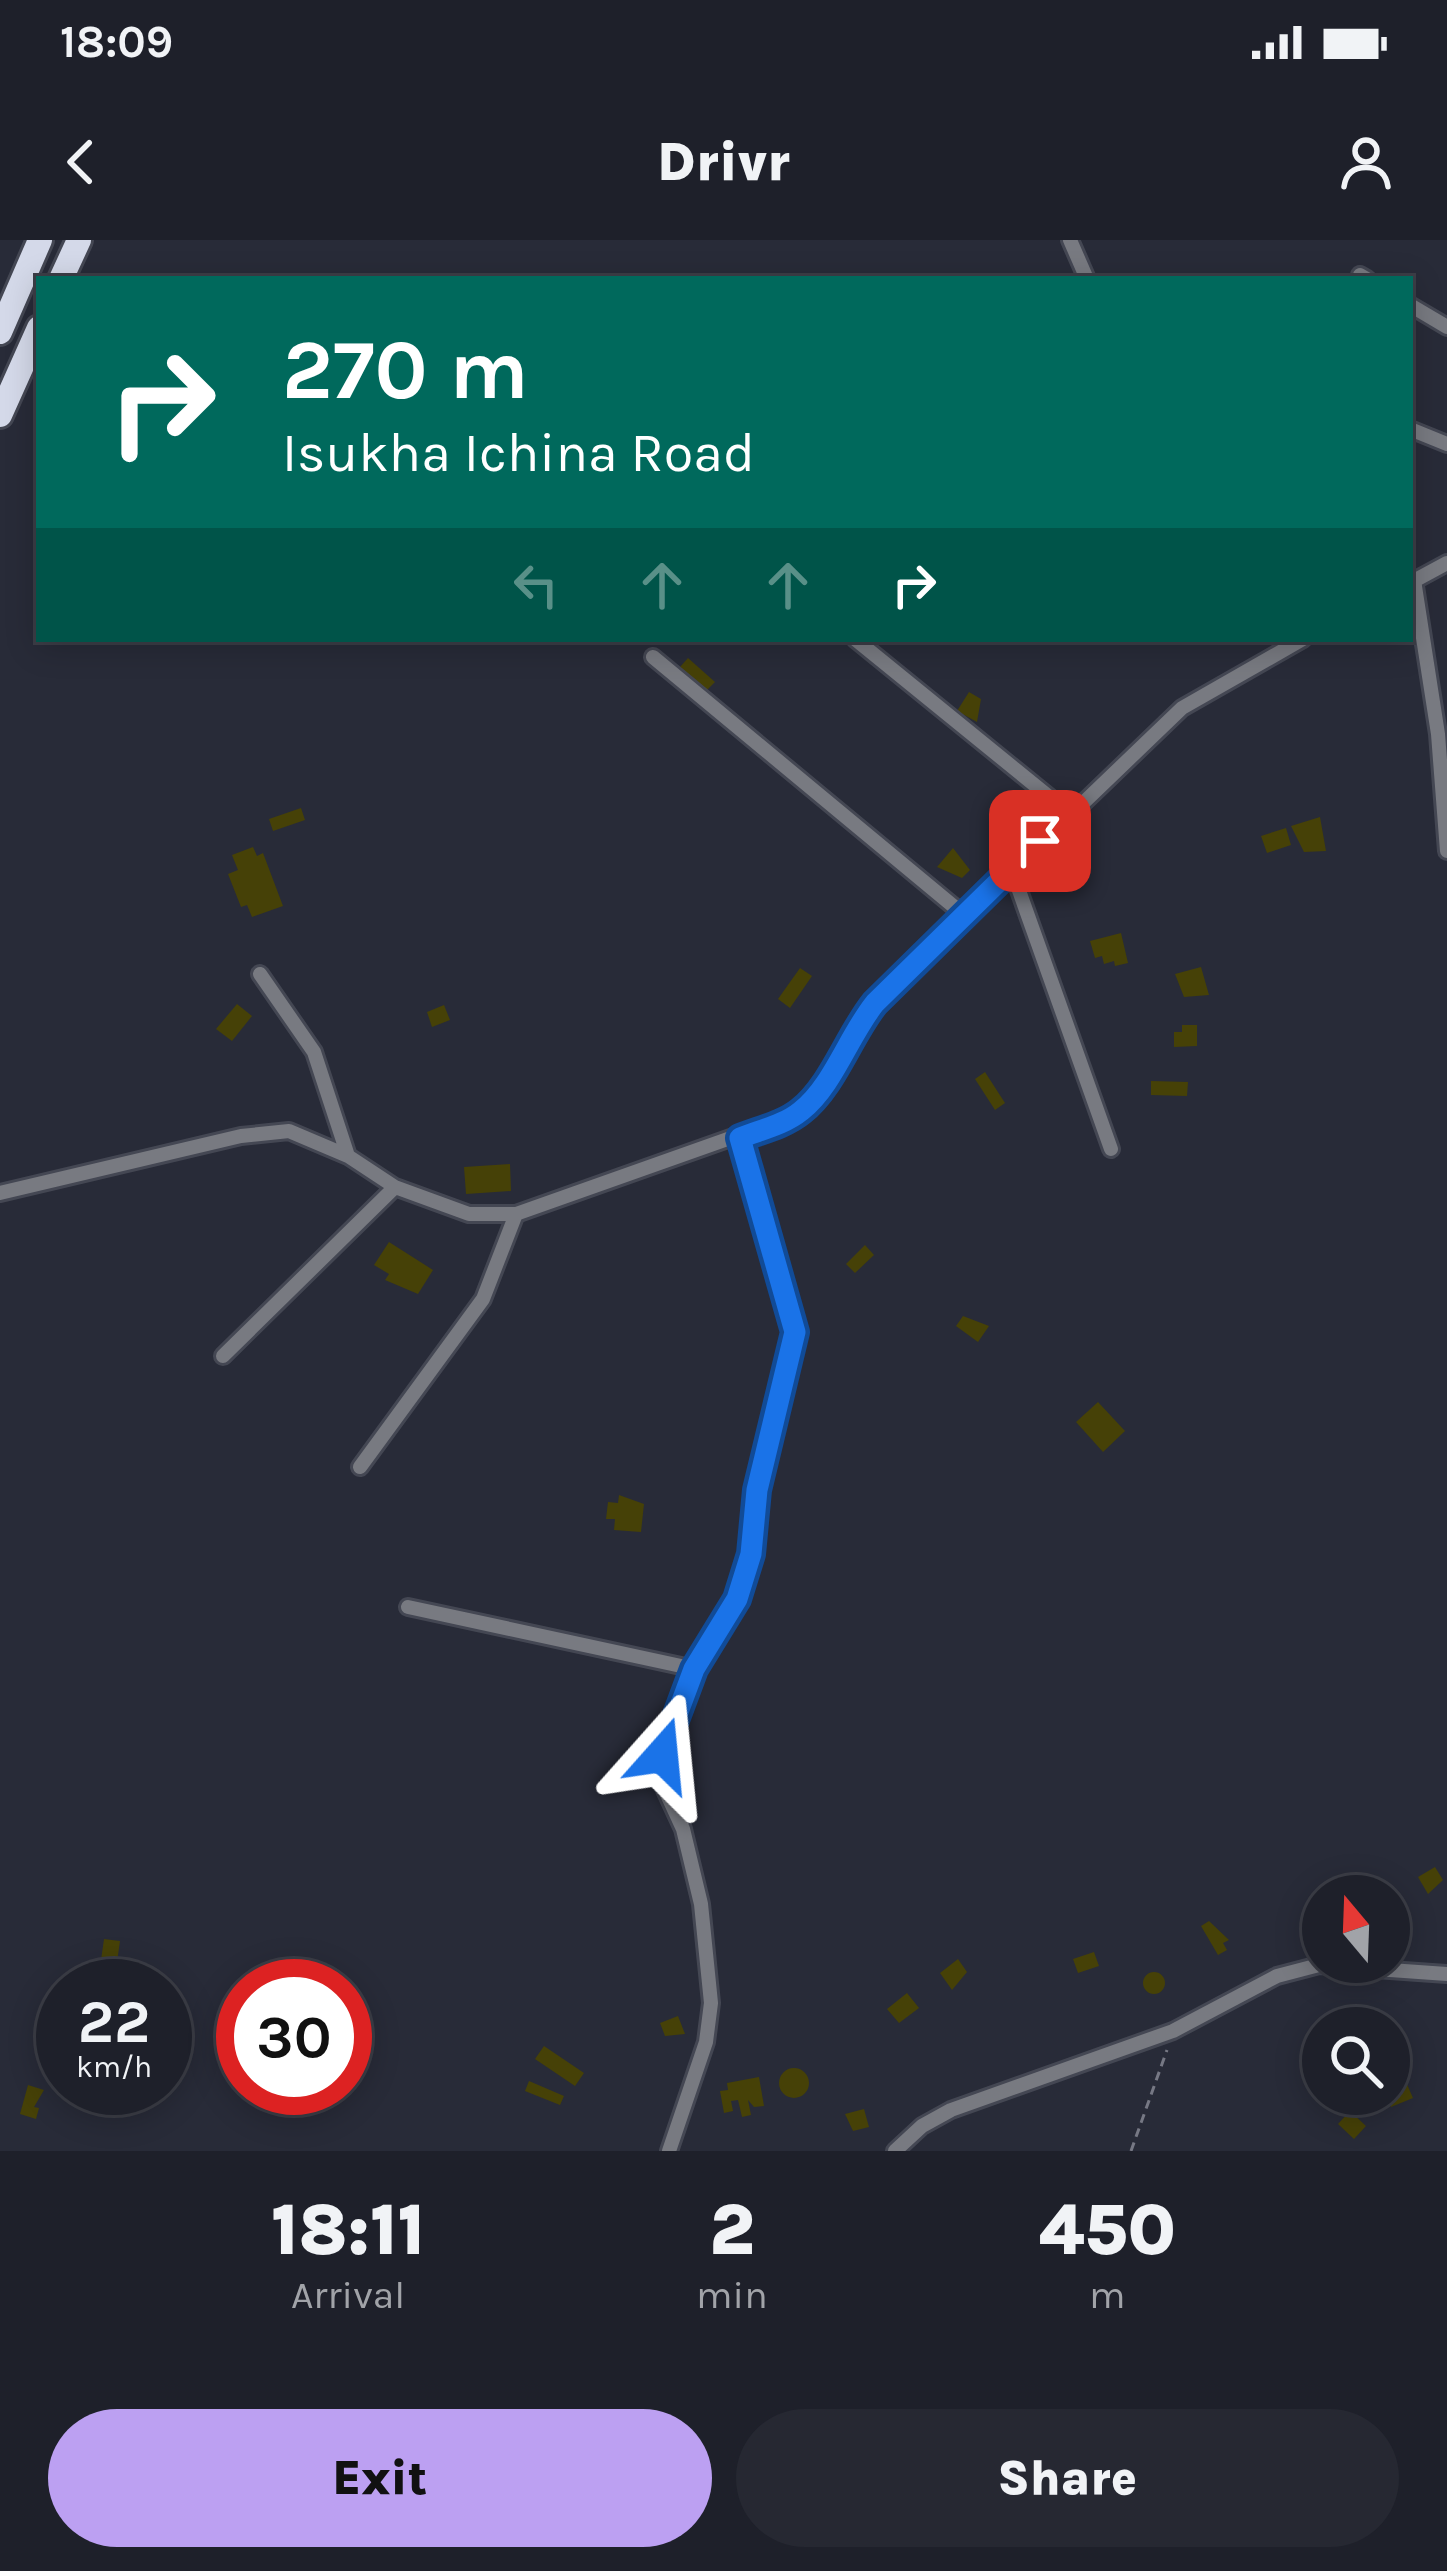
<!DOCTYPE html>
<html lang="en">
<head>
<meta charset="utf-8">
<style>
  :root { --surface:#1e202a; --page:#262832; --text:#f1f3f6; --muted:#a1a3a8; --line:#3c3e47; --accent:#bca0f2 }
  body { margin:0; font-family:Karla,sans-serif; background:var(--page); color:var(--text); height:100vh; display:flex; flex-direction:column; font-size:45px; white-space:nowrap }
  * { box-sizing:border-box; margin:0 }
  p { font-size:39px; color:var(--muted) }
  .icon { flex:none; width:66px; height:66px; fill:none; stroke:currentColor; stroke-width:2; stroke-linecap:round; stroke-linejoin:round }
  .map { position:relative; height:1911px; overflow:hidden }
  .drawer { display:flex; flex-direction:column; background:var(--surface); flex:1 }
  .drawer>* { flex:none }
  .top-card { position:absolute; left:36px; top:36px; width:1377px; height:366px; border-radius:0px; box-shadow:0 6px 30px #0003,0 0 0 3px var(--line); background:#00695c; color:#fff; overflow:hidden }
  .needle { width:78px; rotate:341deg }
  .buttons { position:absolute; left:1302px; top:1635px; display:grid; gap:24px }
  .buttons a { display:grid; place-items:center; width:108px; height:108px; border-radius:50%; background:var(--surface); box-shadow:0 6px 30px #0003,0 0 0 3px var(--line); font-size:60px }
  .speed { position:absolute; left:36px; top:1719px; display:flex; gap:24px; font-size:60px; font-weight:700; text-align:center }
  .speed>* { display:grid; place-content:center; width:156px; height:156px; border-radius:50%; background:var(--surface); box-shadow:0 6px 30px #0003,0 0 0 3px var(--line); line-height:1 }
  .speed small { font-size:30px; font-weight:400 }
  .speed .limit { border:18px solid #d22; background:#fff; color:#111 }
  .pin { position:absolute; display:grid; place-items:center; width:102px; height:102px; color:#fff; margin:-51px; border-radius:24px; box-shadow:0 6px 18px #0006 }
  .me { position:absolute; width:132px; margin:-66px; rotate:18deg; stroke-linejoin:round; filter:drop-shadow(0 0 9px #0008) }
  .turn { display:flex; align-items:center; gap:42px; height:252px; padding:0 48px; font-size:54px }
  .turn .icon { width:156px; height:156px; stroke-width:2.5 }
  .turn b { display:block; font-size:84px; line-height:102px }
  .lanes { display:flex; align-items:center; height:114px; padding:0 48px; background:#0003; justify-content:center; gap:60px; direction:ltr }
  .lanes .off { opacity:.35 }
  .eta { display:flex; justify-content:space-evenly; align-items:center; height:204px; text-align:center }
  .eta b { font-size:72px; font-weight:800; line-height:84px }
  .button { display:flex; gap:24px; margin-top:auto; padding:24px 48px }
  .button a { flex:1; height:138px; border-radius:72px; background:var(--accent); color:#111; font-size:48px; font-weight:800; line-height:138px; text-align:center }
  .button a+a { background:var(--page); color:var(--text) }
  .status { display:flex; justify-content:space-between; align-items:center; height:84px; padding:0 60px; background:var(--surface); direction:ltr }
  .status svg { height:33px; fill:currentColor }
  header { display:flex; justify-content:space-between; align-items:center; height:156px; padding:0 48px; background:var(--surface); font-size:54px; font-weight:800 }
  .map>svg:first-child { display:block }
  .building { fill:#464107 }
  .lines { fill:none; stroke-linecap:round; stroke-linejoin:round }
  .minor-casing { stroke:#444753; stroke-width:20 }
  .trunk-casing { stroke:#444753; stroke-width:30 }
  .path { stroke:#767884; stroke-width:3; stroke-dasharray:9 6; stroke-linecap:butt }
  .minor { stroke:#787a81; stroke-width:14 }
  .trunk { stroke:#d4d9e9; stroke-width:24 }
  .route-casing { stroke:#114b97; stroke-width:30 }
  .route { stroke:#1a73e8; stroke-width:21 }
</style>
</head>
<body>
<div class="status"><b>18:09</b><svg viewBox="0 0 49 12"><path d="M0 12V9h3v3zM5 12V6h3v6zM10 12V3h3v9zM15 12V0h3v12zM26 1h20v11H26zM47 4h2v5h-2z"/></svg></div>
<header><svg class="icon" aria-label="back" viewBox="0 0 24 24"><path d="M15 5l-7 7 7 7"/></svg>Drivr<svg class="icon" aria-label="person" viewBox="0 0 24 24"><circle cx="12" cy="8" r="4"/><path d="M4 21q1-7 8-7t8 7"/></svg></header>
<div class="map">
<svg width="1447" height="1911" viewBox="0 0 1447 1911">
  <rect width="100%" height="100%" fill="#282b38"/>
  <path class="building" d="M688 418 715 442 707 450 680 427Z
    M969 452 981 459 977 482 957 471Z
    M301 568 305 580 273 591 269 579Z
    M1320 577 1326 611 1304 612 1291 586Z
    M1286 588 1291 605 1267 613 1261 596Z
    M253 607 257 616 263 613 283 666 252 677 247 665 241 667 228 634 238 630 232 615Z
    M953 608 970 630 962 638 937 627Z
    M1121 693 1128 723 1115 726 1114 721 1104 724 1102 716 1095 718 1090 701Z
    M1201 727 1209 755 1184 757 1175 734Z
    M800 728 812 736 790 768 778 759Z
    M237 764 252 776 232 801 216 789Z
    M444 765 450 780 432 787 427 772Z
    M1182 785H1197V806L1174 807V792H1182Z
    M985 832 1005 863 995 870 975 839Z
    M1151 841 1188 842 1187 856 1151 855Z
    M510 924 511 951 466 954 464 927Z
    M389 1002 433 1030 418 1054 385 1040 389 1034 374 1025Z
    M865 1005 874 1015 855 1033 846 1024Z
    M963 1076 989 1086 978 1102 956 1086Z
    M1098 1162 1125 1191 1103 1212 1076 1182Z
    M619 1255 644 1264 641 1292 614 1290 615 1279H606L608 1262 618 1263Z
    M1435 1627 1443 1640 1428 1654 1418 1637Z
    M1209 1681 1229 1700 1223 1703 1227 1710 1218 1715 1201 1686Z
    M104 1699 120 1701 117 1722 101 1720Z
    M1094 1712 1099 1726 1078 1733 1073 1719Z
    M958 1719 967 1732 952 1750 940 1733Z
    M86 1723 110 1726 109 1740 84 1737Z
    M1143 1743a11 11 0 1 1 22 0a11 11 0 1 1-22 0Z
    M907 1753 919 1768 899 1783 887 1769Z
    M678 1776 685 1794 665 1796 660 1783Z
    M544 1806 584 1833 575 1846 535 1819Z
    M779 1843a15 15 0 1 1 30 0a15 15 0 1 1-30 0Z
    M1402 1833 1413 1858 1391 1867 1385 1854 1389 1839Z
    M759 1837 764 1866 754 1867 748 1860 751 1875 742 1877 738 1860 731 1861 733 1871 724 1873 720 1851 728 1850 727 1843Z
    M529 1841 564 1856 560 1865 525 1851Z
    M28 1845 44 1850 34 1867 39 1868 36 1879 20 1874Z
    M864 1869 869 1887 853 1891 845 1874Z
    M1350 1871 1366 1886 1354 1899 1338 1884Z"/>
  <g class="lines">
    <defs>
      <path id="minor" d="M1070 0 1087 39
        M1360 35 1367 39
        M1410 65 1447 87
        M1410 189 1447 204
        M1414 340 1438 494 1447 611
        M1410 343 1447 323
        M855 399 1069 573
        M653 417 964 675
        M1011 628 1111 909
        M260 734 314 812 348 916
        M0 953 241 896 289 891 348 916 395 947 469 974H516L798 874 815 858 851 792 875 763 1182 468 1303 399
        M223 1116 395 947
        M360 1227 483 1059 516 974
        M408 1367 695 1429
        M669 1911 706 1802 711 1763 701 1664 683 1589 665 1550 662 1515 695 1429 737 1359 795 1092 741 898
        M895 1911 922 1886 951 1870 1173 1791 1277 1736 1319 1725 1447 1734"/>
      <path id="trunk" d="M61 39 79 0
        M0 92 40 0
        M0 175 39 88"/>
    </defs>
    <use href="#minor" class="minor-casing"/>
    <use href="#trunk" class="trunk-casing"/>
    <path class="path" d="M1131 1911 1167 1810"/>
    <use href="#minor" class="minor"/>
    <use href="#trunk" class="trunk"/>
  </g>
  <g class="lines">
    <defs>
      <path id="route" d="M662 1515 694 1429 737 1359 751 1314 757 1250 795 1092 740 898C760 890 784 885 801 871 833 846 849 795 875 763L1040 601"/>
    </defs>
    <use href="#route" class="route-casing"/>
    <use href="#route" class="route"/>
  </g>
</svg>
<div class="buttons">
<a><svg class="needle" viewBox="-14 -14 28 28"><path d="M0-13l5 13h-10z" fill="#e53935"/><path d="M0 13l5-13h-10z" fill="#a1a3a8"/></svg></a>
<a><svg class="icon" aria-label="search" viewBox="0 0 24 24"><circle cx="10" cy="10" r="6"/><path d="M15 15l6 6"/></svg></a>
</div>
<div class="speed"><div>22<small>km/h</small></div><div class="limit">30</div></div>
<div class="pin" style="left:1040px;top:601px;background:#d93025"><svg class="icon" aria-label="arrive" viewBox="0 0 24 24"><path d="M6 21V4h12l-3 4 3 4H6"/></svg></div>
<svg class="me" style="left:662px;top:1515px" viewBox="-20 -20 40 40"><path d="M0-17L14 15 0 8-14 15z" fill="#1a73e8" stroke="#fff" stroke-width="4"/></svg>
<div class="top-card">
<div class="turn"><svg class="icon" aria-label="right" viewBox="0 0 24 24"><path d="M7 20v-9h11M14 6l5 5-5 5"/></svg><div><b>270 m</b>Isukha Ichina Road</div></div>
<div class="lanes"><svg class="icon off" aria-label="left" viewBox="0 0 24 24"><path d="M17 20v-9H6M10 6l-5 5 5 5"/></svg><svg class="icon off" aria-label="ahead" viewBox="0 0 24 24"><path d="M12 20V5M6 11l6-6 6 6"/></svg><svg class="icon off" aria-label="ahead" viewBox="0 0 24 24"><path d="M12 20V5M6 11l6-6 6 6"/></svg><svg class="icon" aria-label="right" viewBox="0 0 24 24"><path d="M7 20v-9h11M14 6l5 5-5 5"/></svg></div>
</div>
</div>
<section class="drawer">
<div class="eta">
<div><b>18:11</b><p>Arrival</p></div>
<div><b>2</b><p>min</p></div>
<div><b>450</b><p>m</p></div>
</div>
<div class="button"><a>Exit</a><a>Share</a></div>
</section>
</body>
</html>
